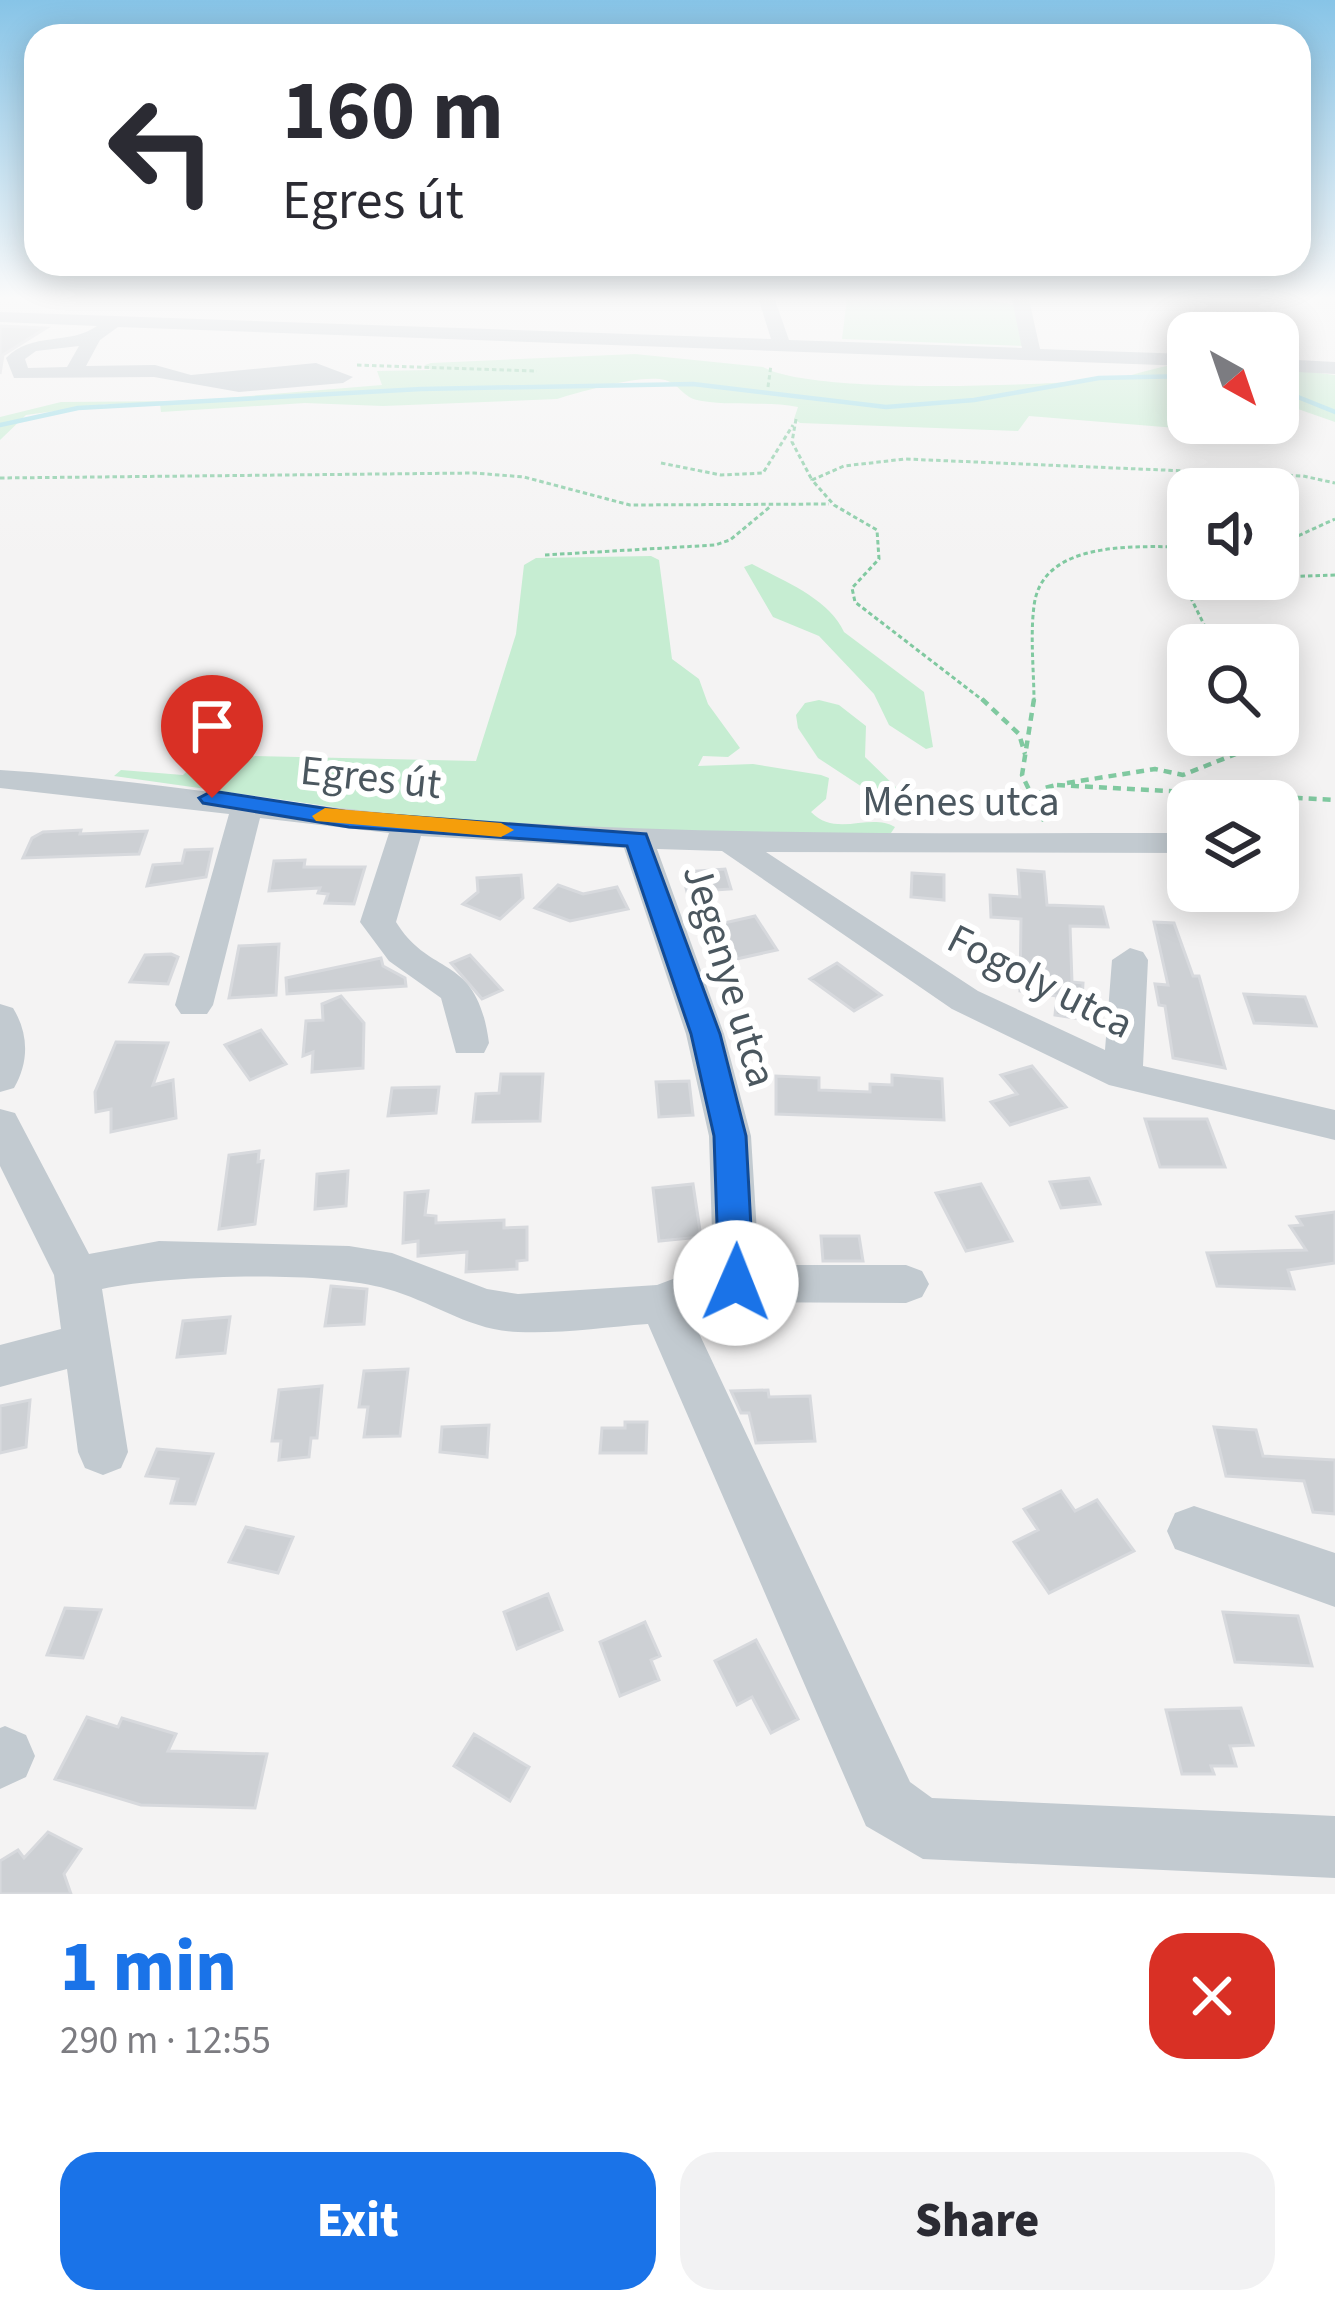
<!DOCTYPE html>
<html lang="en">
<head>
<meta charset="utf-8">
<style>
  :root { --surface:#fff; --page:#f2f2f3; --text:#2b2b33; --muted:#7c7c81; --accent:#1a73e8 }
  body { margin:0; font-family:"Source Sans 3",sans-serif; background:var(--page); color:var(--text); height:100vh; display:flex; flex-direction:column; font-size:45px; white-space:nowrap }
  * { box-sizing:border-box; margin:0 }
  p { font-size:39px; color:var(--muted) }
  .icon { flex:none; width:66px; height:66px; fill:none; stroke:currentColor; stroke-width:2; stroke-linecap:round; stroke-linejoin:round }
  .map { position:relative; height:1894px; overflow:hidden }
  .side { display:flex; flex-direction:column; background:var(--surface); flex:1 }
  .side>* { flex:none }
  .banner { position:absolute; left:24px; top:24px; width:1287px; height:252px; border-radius:36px; box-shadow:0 6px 30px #0003; background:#fff; color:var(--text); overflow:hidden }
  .needle { width:78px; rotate:140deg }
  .buttons { position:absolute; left:1167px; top:312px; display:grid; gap:24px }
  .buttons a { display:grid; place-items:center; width:132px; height:132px; border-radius:24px; background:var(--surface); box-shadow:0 6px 30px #0003; font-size:60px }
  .pin { position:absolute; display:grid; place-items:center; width:102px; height:102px; color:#fff; margin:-123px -51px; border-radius:50% 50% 50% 0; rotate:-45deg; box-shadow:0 0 12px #0007 }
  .pin .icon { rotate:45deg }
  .me { position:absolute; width:132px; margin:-66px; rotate:1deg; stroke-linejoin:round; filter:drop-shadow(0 0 9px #0008) }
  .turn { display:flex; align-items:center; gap:42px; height:252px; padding:0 60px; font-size:54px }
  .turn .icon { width:156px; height:156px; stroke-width:2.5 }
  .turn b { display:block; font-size:84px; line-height:102px }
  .round { display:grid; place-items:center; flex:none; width:126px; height:126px; border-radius:36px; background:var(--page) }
  .overview { display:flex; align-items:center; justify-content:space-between; height:204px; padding:0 60px }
  h1 { font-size:72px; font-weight:800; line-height:90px; color:var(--accent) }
  .button { display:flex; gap:24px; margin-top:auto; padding:24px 60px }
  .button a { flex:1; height:138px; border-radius:36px; background:var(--accent); color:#fff; font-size:48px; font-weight:800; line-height:138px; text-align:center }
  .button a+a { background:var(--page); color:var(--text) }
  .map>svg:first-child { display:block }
  .green { fill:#c6edd2 }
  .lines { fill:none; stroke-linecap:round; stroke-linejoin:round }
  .stream { stroke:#97dbe6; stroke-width:4.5 }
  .building { fill:#cdd0d4; stroke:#d7d9dd; stroke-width:3 }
  .path-far1 { stroke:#80c9a0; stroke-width:3; stroke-dasharray:4.5 3; stroke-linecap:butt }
  .path { stroke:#80c9a0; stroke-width:4.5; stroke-dasharray:8 6; stroke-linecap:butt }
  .minor { fill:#c2cad0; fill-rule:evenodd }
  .route { fill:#1a73e8; stroke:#114b97; stroke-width:3 }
  .slow { fill:#f59e0b }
  .labels { text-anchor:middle; stroke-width:12; stroke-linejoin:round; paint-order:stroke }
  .street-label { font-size:42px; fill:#4b575f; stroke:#fff }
</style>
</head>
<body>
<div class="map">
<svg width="1335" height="1894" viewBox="0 0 1335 1894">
  <rect width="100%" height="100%" fill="#f4f3f3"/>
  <path class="green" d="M971 296 1014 305 1025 346 842 339 847 298Z
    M635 354 763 367C811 395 1052 386 1115 378 1139 375 1164 363 1188 364V423L1240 424 1231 431H1213L1029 416 1018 431 800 423 794 419 798 407C766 401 733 406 702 401 681 398 682 385 665 380 641 374 580 392 557 399L383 406 305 403 161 412 160 404H107L26 415 0 440V417L61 402 189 401 382 385 377 371 431 370 425 365 431 363Z
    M1278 368 1335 375V422L1278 402Z
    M651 556 659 560 672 659 699 679 708 704 740 748 728 757 703 756 698 766 753 764 821 775 829 778 826 799 811 812C836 838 870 812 895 827L891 833 823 839 411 818 114 776 121 770 183 775 204 755 476 761 516 634 524 565 536 558Z
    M752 564C781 580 829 598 844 632L924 692 933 747 926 749 889 725 874 694 819 636 773 617 744 567Z
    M819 700 839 705 866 726 865 757 900 791 894 799 882 800 818 758 798 728 796 715 805 703Z"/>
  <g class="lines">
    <path class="stream" d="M1278 389 1335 412
      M0 425 78 408 421 389 693 384 886 407 974 400 1099 378 1188 376"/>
  </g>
  <path class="building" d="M0 326 46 328 3 355 0 374Z
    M81 830 80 834 147 831 139 854 23 858 32 838 43 832Z
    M212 849 206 877 147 886 153 865 182 863 185 850Z
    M305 860 304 867H365L354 904 325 903 328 894 318 893 320 888 269 891 274 861Z
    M725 869 731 889 687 892 682 872Z
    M1018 870 1044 872 1047 905 1103 907 1108 927 1070 926 1072 982 1083 983 1081 1019 1055 1015 1057 996 1020 991 1021 919 991 917 990 895 1020 897Z
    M912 873 944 875V900L911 897Z
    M521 875 523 898 500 919 463 904 478 892 477 878Z
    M558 885 583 894 617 887 628 909 570 921 535 908Z
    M755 916 777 950 723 962 709 939 718 937 711 926Z
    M1154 922 1174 923 1193 976H1199L1225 1068 1173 1058 1165 1006 1159 1005 1155 984 1168 985Z
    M279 944 276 995 229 998 239 946Z
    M171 954 178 957 168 984 130 982 145 955Z
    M470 955 493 980 502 990 482 999 451 963Z
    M381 958 383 966 405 978 406 986 287 994 286 978Z
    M837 963 881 995 854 1011 810 979Z
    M1244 994 1305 997 1316 1026 1254 1023Z
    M341 996 364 1023 363 1068 312 1072 313 1052 303 1056 306 1021 323 1020 322 1004Z
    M261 1030 286 1064 250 1080 225 1045Z
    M116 1042 168 1043 153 1085 173 1080 176 1118 111 1132V1109L96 1112 95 1092Z
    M1032 1066 1066 1107 1010 1125 991 1102 1017 1094 1001 1075Z
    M501 1074H543L540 1121 473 1122 476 1094 499 1093Z
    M892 1075 942 1079 944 1120 776 1114V1076L819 1078V1090L870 1092V1084L892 1085Z
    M689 1081 693 1115 659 1117 656 1082Z
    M439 1087 436 1113 388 1116 392 1088Z
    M1145 1119H1207L1225 1167H1160Z
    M259 1151 258 1162 263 1161 255 1224 219 1229 229 1155Z
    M348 1171 346 1206 315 1209 317 1174Z
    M1089 1178 1100 1204 1061 1208 1050 1182Z
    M693 1184 701 1237 659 1241 653 1188Z
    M981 1184 1012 1241 966 1251 936 1193Z
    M428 1191 425 1215 436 1216V1223L504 1220V1228L527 1227V1260L517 1261V1269L466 1272 467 1252 418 1256V1241L403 1243 405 1193Z
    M1335 1212V1263L1288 1270 1294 1289 1217 1286 1207 1253 1306 1250 1290 1226 1302 1225 1297 1217Z
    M821 1236H859L863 1261H823Z
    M331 1286 367 1289 364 1324 325 1326Z
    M230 1317 225 1353 177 1357 183 1321Z
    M408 1369 400 1436 364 1437 368 1407H359L364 1371Z
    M322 1386 317 1438H311L309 1457 279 1460 281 1441H272L279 1390Z
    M768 1390 769 1397 810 1396 815 1441 756 1443 749 1413H741L731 1391Z
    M30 1400 26 1447 0 1453V1406Z
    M625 1422H647L646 1453H600L602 1428H625Z
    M489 1425 487 1457 440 1452 442 1427Z
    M1214 1427 1256 1430 1263 1456 1335 1460V1514L1313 1512 1304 1481 1226 1476Z
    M157 1449 213 1454 195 1504 171 1503 178 1479 146 1476Z
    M1061 1491 1075 1511 1097 1500 1134 1551 1049 1593 1014 1542 1038 1530 1024 1509Z
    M246 1527 293 1537 278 1573 229 1562Z
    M548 1594 562 1630 517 1649 504 1612Z
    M65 1608 101 1610 83 1658 47 1655Z
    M1223 1612 1298 1616 1312 1666 1235 1662Z
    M645 1622 660 1656 651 1660 659 1680 620 1696 600 1642Z
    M756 1640 798 1719 771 1733 752 1697 737 1705 715 1661Z
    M1241 1708 1253 1745 1230 1746 1236 1766H1211L1214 1774H1182L1166 1710Z
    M87 1717 118 1727 122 1718 176 1734 168 1751 267 1754 255 1808 141 1805 55 1779Z
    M474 1734 529 1767 510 1801 454 1766Z
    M48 1832 81 1849 64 1874 71 1894H0V1861L18 1850 24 1858Z"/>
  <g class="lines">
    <path class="path-far1" d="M357 365 537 371
      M768 387 771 365
      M796 419 792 442 812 480
      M661 463 721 475 763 473 793 425
      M0 478 474 473 524 477 630 505 829 504
      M1278 545 1335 519
      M545 555 715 545 730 540 771 506
      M1278 577 1335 575
      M1212 579 1186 588 1214 645
      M985 702 855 602 852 588 879 559 877 530 834 505 812 480 844 466 905 459 1303 476 1335 483
      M1034 702C1034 671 1030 637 1034 606 1042 538 1141 547 1188 547"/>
    <path class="path" d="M982 699 1019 734 1025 754
      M1034 699 1022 775 1044 821
      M1067 783 1155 769 1183 775 1258 745 1251 735
      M1057 785 1335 800
      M1037 798 1044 788 1056 785"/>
    <path class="minor" d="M780 295 775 300 789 340 1022 348 1011 295H1028L1040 349 1188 354V366L118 327 100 340 86 366 155 365 191 375 316 363 353 377 343 383 239 392 154 377 14 378 6 358C32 331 69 346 97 326L0 322V312L771 339 758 297ZM79 346 67 367 28 368 25 359 36 351Z
      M1278 359 1335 362V374L1278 371Z
      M0 770C156 780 304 809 459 819 702 836 945 833 1188 833V853L766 852 978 991 1105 1050 1112 960 1130 948 1143 952 1148 960 1143 1066 1335 1110V1140L1109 1085 952 1009 722 851 657 849 724 1034 751 1136 759 1265H906L922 1271 929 1284 922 1297 906 1303 710 1302 689 1312 910 1782 932 1798 1335 1816V1878L923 1859 866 1826 648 1324C605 1327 561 1334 518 1332 470 1331 432 1301 387 1289 322 1270 169 1275 102 1289L128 1452 121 1468 103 1475 85 1468 78 1452 67 1369 0 1387V1345L61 1329 54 1275 0 1166V1109L15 1113 89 1254 159 1241 349 1246 392 1253 487 1289 518 1294 657 1285 713 1264 709 1136 686 1034 624 848 421 836 396 922C431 979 477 952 489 1043L484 1053H456L441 998 389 961 360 922 389 833 260 818 213 1005 207 1014H181L175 1005 229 814 0 788Z
      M0 1004 13 1008C29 1034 29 1062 14 1088L0 1092Z
      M1194 1506 1335 1553V1607L1175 1549 1167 1531 1175 1513Z
      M5 1726 26 1735 35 1756 26 1777 0 1789V1728Z"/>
  </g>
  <linearGradient id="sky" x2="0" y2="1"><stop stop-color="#87c4e7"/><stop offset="0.53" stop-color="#fafafa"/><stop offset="1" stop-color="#fafafa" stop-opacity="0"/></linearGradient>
  <rect width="1335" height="561" fill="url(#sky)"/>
  <path class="route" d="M212 791 349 812 646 834 720 1034 746 1136 754 1283 749 1293H724L719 1283 714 1136 691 1034 627 846 349 827 203 803 199 798Z"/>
  <path class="slow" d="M325 808 501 823 514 830 501 837 316 821 312 816Z"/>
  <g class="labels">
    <g class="street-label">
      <text transform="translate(371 776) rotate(6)" y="15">Egres út</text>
      <text x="961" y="815">Ménes utca</text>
      <text transform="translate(731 975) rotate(73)" y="15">Jegenye utca</text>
      <text transform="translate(1041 980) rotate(27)" y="15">Fogoly utca</text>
    </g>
  </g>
</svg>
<div class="buttons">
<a><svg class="needle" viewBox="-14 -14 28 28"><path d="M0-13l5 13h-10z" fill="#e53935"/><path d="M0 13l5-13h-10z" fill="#7c7c81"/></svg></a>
<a><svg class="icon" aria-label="sound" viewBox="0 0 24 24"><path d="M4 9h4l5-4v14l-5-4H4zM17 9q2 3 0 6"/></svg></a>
<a><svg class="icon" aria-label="search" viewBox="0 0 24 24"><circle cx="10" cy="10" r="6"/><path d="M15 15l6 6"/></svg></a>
<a><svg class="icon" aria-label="layers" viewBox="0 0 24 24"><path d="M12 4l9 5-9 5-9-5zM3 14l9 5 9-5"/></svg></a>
</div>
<div class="pin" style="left:212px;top:798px;background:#d93025"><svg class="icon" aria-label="arrive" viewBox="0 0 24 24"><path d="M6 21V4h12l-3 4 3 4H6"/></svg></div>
<svg class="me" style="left:736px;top:1283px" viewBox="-20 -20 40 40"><circle r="19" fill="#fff"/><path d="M0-13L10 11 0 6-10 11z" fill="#1a73e8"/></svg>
<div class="banner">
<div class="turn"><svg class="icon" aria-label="left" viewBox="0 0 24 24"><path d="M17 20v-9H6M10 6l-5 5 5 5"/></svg><div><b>160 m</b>Egres út</div></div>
</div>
</div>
<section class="side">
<div class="overview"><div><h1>1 min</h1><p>290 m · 12:55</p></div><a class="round" style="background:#d93025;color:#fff"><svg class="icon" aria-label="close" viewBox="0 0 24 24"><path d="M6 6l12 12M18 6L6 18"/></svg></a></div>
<div class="button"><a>Exit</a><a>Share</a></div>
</section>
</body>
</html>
